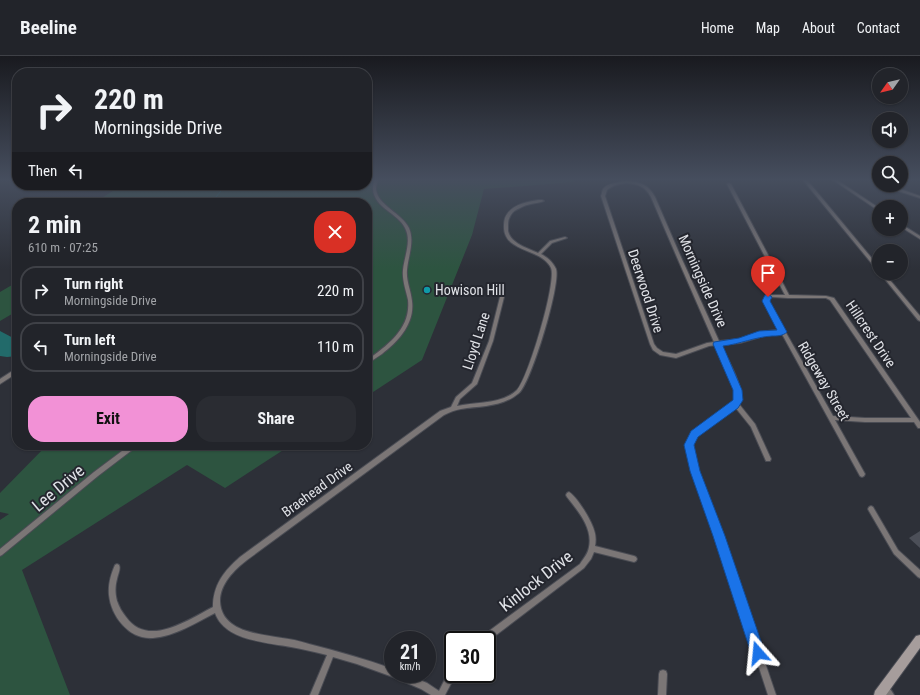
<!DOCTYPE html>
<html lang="en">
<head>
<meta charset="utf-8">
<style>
  :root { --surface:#22242a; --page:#2a2c32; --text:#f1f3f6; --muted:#a2a4a8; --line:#3f4147; --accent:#f291d6 }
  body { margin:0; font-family:"Roboto Condensed",sans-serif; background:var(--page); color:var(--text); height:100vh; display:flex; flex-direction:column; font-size:15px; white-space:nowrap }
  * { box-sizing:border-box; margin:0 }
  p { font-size:13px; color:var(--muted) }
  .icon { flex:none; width:22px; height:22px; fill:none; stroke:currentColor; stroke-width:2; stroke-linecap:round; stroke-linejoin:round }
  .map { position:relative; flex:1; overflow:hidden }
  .sheet { position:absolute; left:12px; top:142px; width:360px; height:252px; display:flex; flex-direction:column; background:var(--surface); border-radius:16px; box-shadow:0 1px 3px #0004,0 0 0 1px var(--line) }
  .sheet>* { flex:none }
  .hud { position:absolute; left:12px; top:12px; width:360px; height:122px; border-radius:16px; box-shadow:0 1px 3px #0004,0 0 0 1px var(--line); background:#22242a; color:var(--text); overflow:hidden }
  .needle { width:26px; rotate:236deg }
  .fabs { position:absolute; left:872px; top:12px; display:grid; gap:8px }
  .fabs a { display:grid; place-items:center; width:36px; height:36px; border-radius:50%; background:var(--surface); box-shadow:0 1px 3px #0004,0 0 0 1px var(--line); font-size:20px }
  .speed { position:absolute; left:384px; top:575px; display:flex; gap:8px; font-size:20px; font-weight:700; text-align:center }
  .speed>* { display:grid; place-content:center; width:52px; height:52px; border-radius:50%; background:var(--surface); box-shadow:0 1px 3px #0004,0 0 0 1px var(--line); line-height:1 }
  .speed small { font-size:10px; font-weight:400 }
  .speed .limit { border:2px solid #111; border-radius:6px; background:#fff; color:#111 }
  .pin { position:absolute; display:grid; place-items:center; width:34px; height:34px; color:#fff; margin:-41px -17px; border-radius:50% 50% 50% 0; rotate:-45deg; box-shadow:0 0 4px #0007 }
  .pin .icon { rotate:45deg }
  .me { position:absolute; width:44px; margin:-22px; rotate:342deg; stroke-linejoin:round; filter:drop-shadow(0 0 3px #0008) }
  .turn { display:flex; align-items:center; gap:14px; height:84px; padding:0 16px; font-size:18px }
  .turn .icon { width:52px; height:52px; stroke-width:2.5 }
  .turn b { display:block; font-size:28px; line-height:34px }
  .then { display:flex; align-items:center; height:38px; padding:0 16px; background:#0003; gap:8px; font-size:15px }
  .round { display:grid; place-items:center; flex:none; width:42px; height:42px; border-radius:16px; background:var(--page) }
  .head { display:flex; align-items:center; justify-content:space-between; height:68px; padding:0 16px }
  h1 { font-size:24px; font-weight:700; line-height:30px }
  .primary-button { display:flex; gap:8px; margin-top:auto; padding:8px 16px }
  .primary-button a { flex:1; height:46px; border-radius:16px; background:var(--accent); color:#111; font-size:16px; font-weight:700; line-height:46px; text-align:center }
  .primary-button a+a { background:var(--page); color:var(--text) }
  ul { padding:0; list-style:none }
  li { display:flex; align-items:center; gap:12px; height:50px; margin:0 8px 6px; padding:0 8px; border:2px solid var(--line); border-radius:16px }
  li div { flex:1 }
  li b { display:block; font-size:15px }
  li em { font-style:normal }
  header { display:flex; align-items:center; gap:24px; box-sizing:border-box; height:56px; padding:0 20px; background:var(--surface); border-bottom:1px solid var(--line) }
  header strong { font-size:19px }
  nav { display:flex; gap:22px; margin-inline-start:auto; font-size:14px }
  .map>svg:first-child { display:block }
  .green { fill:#2d5440 }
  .water { fill:#226a6a }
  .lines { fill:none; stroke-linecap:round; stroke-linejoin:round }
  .stream { stroke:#226a6a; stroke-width:1 }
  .building { fill:#4c4f58 }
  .street-casing { stroke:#4a4c54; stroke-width:2 }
  .secondary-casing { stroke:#4a4c54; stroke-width:2 }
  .street { fill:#7b7676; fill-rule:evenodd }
  .secondary { fill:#a69d9c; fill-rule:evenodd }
  .route { fill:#1a73e8; stroke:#114b97 }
  .culture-dot { fill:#0f9aa8; stroke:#24262e; stroke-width:1.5 }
  .labels { text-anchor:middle; stroke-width:4; stroke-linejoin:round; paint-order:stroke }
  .street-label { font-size:14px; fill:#e0e2e7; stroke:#24262e }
  .poi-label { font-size:14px; fill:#e0e2e7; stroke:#24262e; text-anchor:start }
  .near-street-label { font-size:17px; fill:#e0e2e7; stroke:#24262e }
</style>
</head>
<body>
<header>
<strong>Beeline</strong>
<nav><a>Home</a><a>Map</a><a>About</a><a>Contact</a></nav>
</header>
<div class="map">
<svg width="920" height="639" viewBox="0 0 920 639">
  <rect width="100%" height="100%" fill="#2d3038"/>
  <path class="green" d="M367 124H573L574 126 484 133 472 179 422 304 367 340V147H94L122 129H367Z
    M17 226V255L0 265V236Z
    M47 389H291L225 432 187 409 22 514 70 639H0V464L9 458 0 456V437Z"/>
  <path class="water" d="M0 275 17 284V300L7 301 0 300Z"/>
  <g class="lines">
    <path class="stream" d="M211 147 226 129"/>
  </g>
  <path class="building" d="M920 475V492L909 482Z"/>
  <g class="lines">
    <defs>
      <path id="street" d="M374 124H378C377 127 376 130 376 133 378 150 402 157 409 172 415 185 408 201 407 214 406 225 411 234 412 245 415 267 399 285 382 298 377 301 372 305 367 308V304C388 289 411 272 408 244 406 234 402 225 403 214 404 201 412 185 405 172 398 157 374 152 373 133 373 130 374 127 374 124Z
        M803 124H807L879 211V215H878Z
        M833 124H837L879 152V155Z
        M626 125C640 126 648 128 655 141L680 199 719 285 740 283 767 275 780 274 764 245 765 241 771 239H785L727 128 729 127 731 128 789 239 826 240 834 242 920 366V372H918L914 366H865L835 364 865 418 864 420 862 421 860 420 782 278 767 279 740 287 720 289C727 301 740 325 741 339 741 342 740 345 739 348L755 368 771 403 770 405H766L751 371 735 351 696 380 692 389 698 415 722 480 776 639H768L716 480 692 415 686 389 692 376 734 347C740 332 723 303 716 289L709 290 676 302 660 299 653 294 650 288 601 140C602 138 602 135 603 133 607 127 620 126 626 125ZM626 127C638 128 645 130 651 141L676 199 714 286 707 287 676 298 663 296 657 292 654 288 605 140 607 134C613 129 619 128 626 127ZM772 241 788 242H826L830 244 911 362H865L833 360 768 245 769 243Z
        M888 129H893L900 133 920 140V142L898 135Z
        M538 144H542L544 145C536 148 528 147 520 152 512 155 508 161 508 169 508 171 508 173 508 175 511 188 528 192 538 197L550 185 565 181 567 182 552 187 541 198C547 201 553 206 556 213 561 228 531 327 519 337 503 351 481 350 461 353 455 354 450 356 444 359L247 504C234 514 220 528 220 545 221 576 259 578 282 582 291 583 300 585 309 588 337 595 365 603 393 613V618H405L427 627 439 635 450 613 453 612V618H456L445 639H431L421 633 393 621 357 608 333 601 318 639H310L327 599C315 596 303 593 291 591 266 586 225 585 215 557 196 567 175 580 153 582 129 584 111 560 109 539 108 528 111 518 115 509L117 508 119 509C121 513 118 518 117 523 115 530 115 538 117 545 119 551 122 556 126 561 148 592 188 564 213 551 213 529 224 515 240 501L440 355 451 351 456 341 472 327 489 285 500 241 502 240 504 241 493 285 477 328 460 343 457 350C475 346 503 348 517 334 528 323 557 226 551 212 542 192 504 197 504 171 504 168 504 165 505 162 510 149 526 146 538 144Z
        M901 168 920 180V183L901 171Z
        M880 217H884L920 260V265L918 264Z
        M17 312V317L0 328V323Z
        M130 389H137L136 391 98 420 2 499 0 500V493L94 416Z
        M569 436C578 442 591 464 594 474 596 480 596 485 595 490L634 500 636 501 637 503 636 505 634 506 594 496 591 503 584 512 487 586V584H480L481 581 580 508C583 503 588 498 589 491 593 472 578 455 567 441L566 439 567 437Z
        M871 450 873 451 898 494 920 514V522L918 521 894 498 869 455 868 453 869 451Z
        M663 614 666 615 667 618 666 639H658L659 618 660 615Z
        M884 628C888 630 892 635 894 639H885L880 632 881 629Z"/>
      <path id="secondary" d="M920 579V592L886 639H874L875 635 916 580Z"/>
    </defs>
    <use href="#street" class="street-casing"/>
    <use href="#secondary" class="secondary-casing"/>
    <use href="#street" class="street"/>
    <use href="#secondary" class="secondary"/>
  </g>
  <linearGradient id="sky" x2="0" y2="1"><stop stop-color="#191a1f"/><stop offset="0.58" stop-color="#464e5e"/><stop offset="1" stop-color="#464e5e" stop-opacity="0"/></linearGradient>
  <rect width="920" height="213" fill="url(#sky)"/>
  <path class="route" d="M768 238 772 241 770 245 787 276C783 280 777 280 772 280 755 281 740 288 723 290L742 334 743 344 738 352 698 381 694 389 700 415 725 480 765 597 763 601 758 603 753 601 751 597 713 480 690 415 684 389 691 375 733 344V334L713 288 714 286 739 282 759 275 777 274 762 245 765 239Z"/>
  <circle class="culture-dot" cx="427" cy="234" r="4"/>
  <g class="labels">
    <g class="street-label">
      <text transform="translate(703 225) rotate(66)" y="5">Morningside Drive</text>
      <text transform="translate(646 235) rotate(72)" y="5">Deerwood Drive</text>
      <text transform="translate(871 278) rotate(56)" y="5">Hillcrest Drive</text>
      <text transform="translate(476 285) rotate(-72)" y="5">Lloyd Lane</text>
      <text transform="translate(824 325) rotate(60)" y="5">Ridgeway Street</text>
      <text transform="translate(317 433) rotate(-36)" y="5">Braehead Drive</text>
    </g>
    <g class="poi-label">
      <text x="435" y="239">Howison Hill</text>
    </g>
    <g class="near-street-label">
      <text transform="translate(58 432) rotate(-40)" y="6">Lee Drive</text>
      <text transform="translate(536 525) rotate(-38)" y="6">Kinlock Drive</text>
    </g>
  </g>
</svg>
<div class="fabs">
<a><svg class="needle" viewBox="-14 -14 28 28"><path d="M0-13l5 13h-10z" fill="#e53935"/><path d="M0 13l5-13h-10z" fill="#a2a4a8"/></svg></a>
<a><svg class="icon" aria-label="sound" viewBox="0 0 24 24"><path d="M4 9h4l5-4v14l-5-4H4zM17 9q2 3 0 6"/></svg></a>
<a><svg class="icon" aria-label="search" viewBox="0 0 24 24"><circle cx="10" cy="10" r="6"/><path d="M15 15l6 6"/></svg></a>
<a>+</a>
<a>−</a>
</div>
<div class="speed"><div>21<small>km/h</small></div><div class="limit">30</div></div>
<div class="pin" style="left:768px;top:241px;background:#d93025"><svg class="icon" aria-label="arrive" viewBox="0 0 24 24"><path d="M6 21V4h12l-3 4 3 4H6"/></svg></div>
<svg class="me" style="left:758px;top:597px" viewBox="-20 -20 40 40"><path d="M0-17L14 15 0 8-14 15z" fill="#1a73e8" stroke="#fff" stroke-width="4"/></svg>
<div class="hud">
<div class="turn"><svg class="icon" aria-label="right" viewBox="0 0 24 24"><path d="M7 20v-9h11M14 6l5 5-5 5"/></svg><div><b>220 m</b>Morningside Drive</div></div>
<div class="then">Then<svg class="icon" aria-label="left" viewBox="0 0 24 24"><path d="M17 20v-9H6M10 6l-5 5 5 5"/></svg></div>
</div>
<section class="sheet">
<div class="head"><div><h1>2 min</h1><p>610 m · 07:25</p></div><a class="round" style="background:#d93025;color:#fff"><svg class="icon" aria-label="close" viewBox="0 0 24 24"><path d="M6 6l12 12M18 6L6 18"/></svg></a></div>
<ul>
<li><svg class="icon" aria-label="right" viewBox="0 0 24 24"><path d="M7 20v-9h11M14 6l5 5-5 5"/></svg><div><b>Turn right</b><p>Morningside Drive</p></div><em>220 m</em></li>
<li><svg class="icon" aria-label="left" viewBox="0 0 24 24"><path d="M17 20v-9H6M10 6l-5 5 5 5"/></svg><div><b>Turn left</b><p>Morningside Drive</p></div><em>110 m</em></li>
</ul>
<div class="primary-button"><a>Exit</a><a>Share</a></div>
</section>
</div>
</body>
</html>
